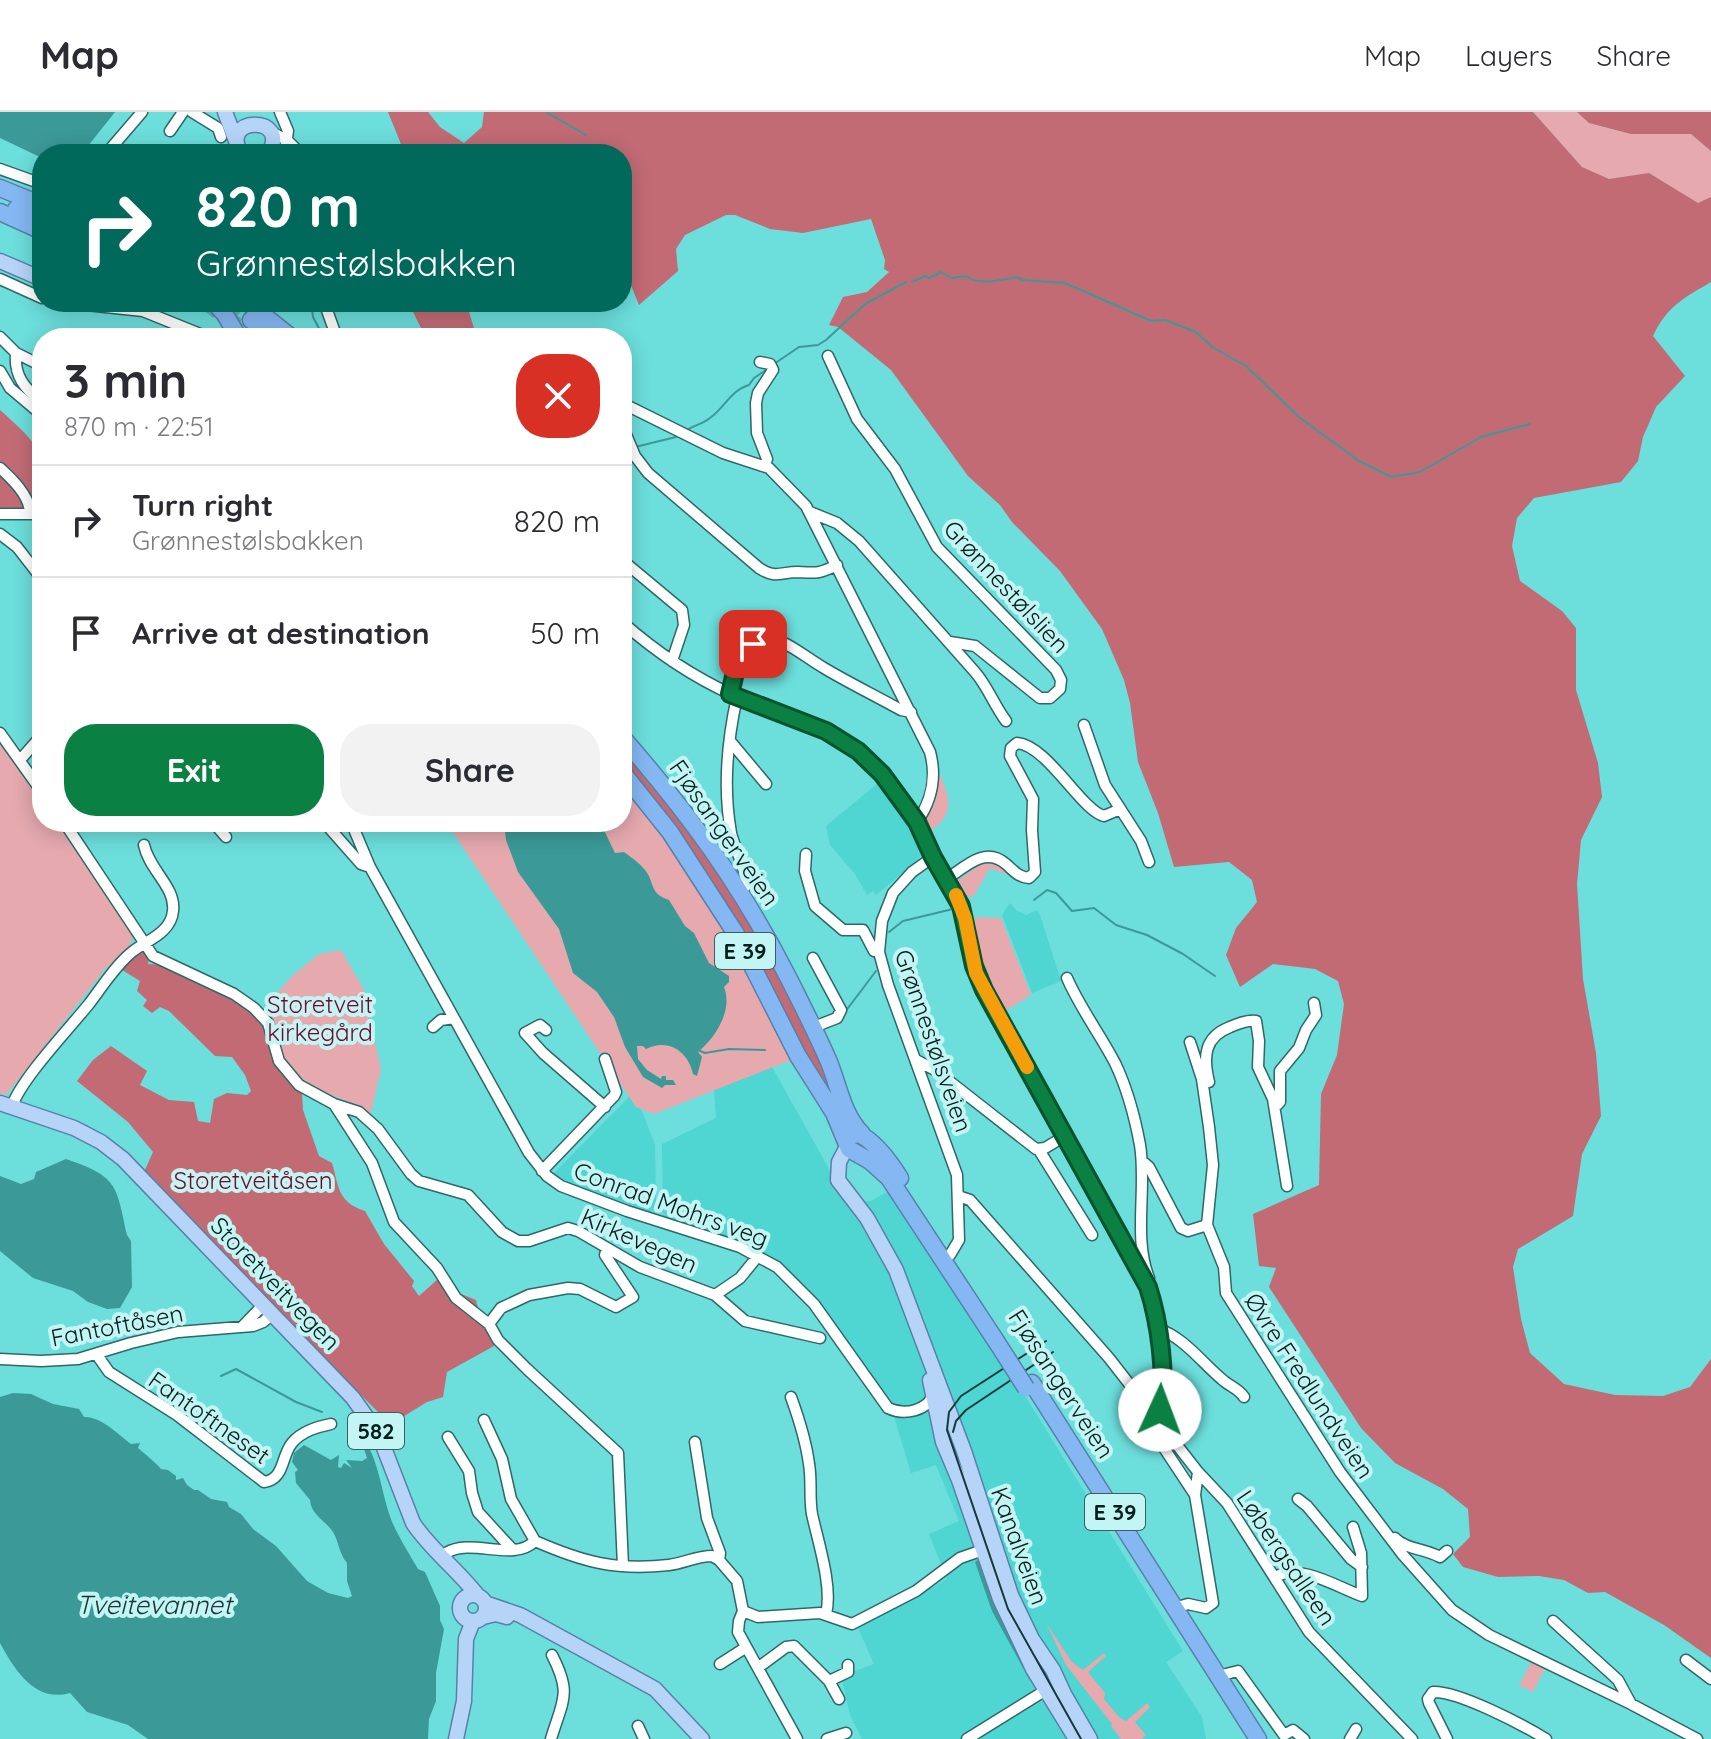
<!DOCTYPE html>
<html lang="en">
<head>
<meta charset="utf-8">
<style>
  :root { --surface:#fff; --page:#f2f2f3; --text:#2b2b33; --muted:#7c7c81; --line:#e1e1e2; --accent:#0b8043 }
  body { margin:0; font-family:Quicksand,sans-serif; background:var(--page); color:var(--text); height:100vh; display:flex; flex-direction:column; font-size:30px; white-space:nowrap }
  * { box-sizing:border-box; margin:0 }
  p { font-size:26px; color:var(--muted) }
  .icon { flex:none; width:44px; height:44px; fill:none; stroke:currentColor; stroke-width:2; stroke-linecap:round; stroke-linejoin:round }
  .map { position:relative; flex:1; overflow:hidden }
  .side { position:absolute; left:32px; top:216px; width:600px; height:504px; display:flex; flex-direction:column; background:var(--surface); border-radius:32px; box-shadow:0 4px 20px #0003 }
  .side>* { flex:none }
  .hud { position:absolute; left:32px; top:32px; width:600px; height:168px; border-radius:32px; box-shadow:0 4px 20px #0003; background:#00695c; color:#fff; overflow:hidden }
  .pin { position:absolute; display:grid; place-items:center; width:68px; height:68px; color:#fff; margin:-34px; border-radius:16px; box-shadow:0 4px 12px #0006 }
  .me { position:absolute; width:88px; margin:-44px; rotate:2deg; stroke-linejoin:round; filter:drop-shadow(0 0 6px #0008) }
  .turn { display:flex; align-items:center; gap:28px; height:168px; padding:0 32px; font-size:36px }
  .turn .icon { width:104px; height:104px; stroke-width:2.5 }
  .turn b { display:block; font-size:56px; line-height:68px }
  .round { display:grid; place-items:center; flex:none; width:84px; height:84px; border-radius:32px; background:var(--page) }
  .summary { display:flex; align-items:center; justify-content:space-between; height:136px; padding:0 32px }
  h1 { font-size:48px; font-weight:700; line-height:60px }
  .primary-button { display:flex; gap:16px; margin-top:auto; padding:16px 32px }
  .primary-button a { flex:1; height:92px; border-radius:32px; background:var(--accent); color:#fff; font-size:32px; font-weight:700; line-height:92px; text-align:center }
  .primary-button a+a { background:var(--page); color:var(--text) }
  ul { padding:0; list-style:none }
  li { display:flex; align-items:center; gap:24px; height:112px; padding:0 32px; border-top:2px solid var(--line) }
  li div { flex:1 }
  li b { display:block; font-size:30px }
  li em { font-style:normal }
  header { display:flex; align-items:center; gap:48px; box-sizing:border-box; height:112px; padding:0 40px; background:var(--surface); border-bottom:2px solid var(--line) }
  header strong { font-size:38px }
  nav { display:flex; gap:44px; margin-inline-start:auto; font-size:28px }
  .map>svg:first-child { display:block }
  .built { fill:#4fd5d2 }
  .green { fill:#e5a9ae }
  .forest { fill:#c26b75 }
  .water { fill:#3b9a98 }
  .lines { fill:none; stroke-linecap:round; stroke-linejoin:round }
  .stream { stroke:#3b9a98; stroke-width:2 }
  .highway-tunnel { stroke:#57b8b6; stroke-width:16; stroke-dasharray:16 8; stroke-linecap:butt }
  .minor-casing { stroke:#2c6968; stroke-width:13 }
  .major-casing { stroke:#5881a8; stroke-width:17 }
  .highway-casing { stroke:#5881a8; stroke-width:19 }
  .minor { stroke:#fff; stroke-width:10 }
  .major { stroke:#b6d4f8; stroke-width:14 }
  .highway { stroke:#85b7f3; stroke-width:16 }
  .tram { stroke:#133a39; stroke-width:2 }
  .highway-bridge-casing { stroke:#5881a8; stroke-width:19; stroke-linecap:butt }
  .highway-bridge { stroke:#85b7f3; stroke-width:16 }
  .route-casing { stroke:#07532c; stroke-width:20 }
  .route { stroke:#0b8043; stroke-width:14 }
  .slow { stroke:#f59e0b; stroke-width:14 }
  .labels { text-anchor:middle; stroke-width:8; stroke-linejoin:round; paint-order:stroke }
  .shield { fill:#c2f5f3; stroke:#3d5e5d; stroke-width:2 }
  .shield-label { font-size:22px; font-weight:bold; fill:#041e1d }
  .street-label { font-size:24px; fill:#041e1d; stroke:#c2f5f3 }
  .park-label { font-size:24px; fill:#760728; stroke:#c2f5f3 }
  .water-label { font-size:26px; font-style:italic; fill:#1f3535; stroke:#c2f5f3 }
</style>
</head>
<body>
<header>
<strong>Map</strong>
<nav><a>Map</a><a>Layers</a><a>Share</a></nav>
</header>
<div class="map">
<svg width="1711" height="1627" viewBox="0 0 1711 1627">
  <rect width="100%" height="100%" fill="#6cdedc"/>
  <path class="built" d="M877 672 923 733 922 743 899 764 876 783 873 779 867 783 855 762 830 733 826 714Z
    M1010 791 1016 798 1026 803 1037 798 1040 803 1061 869 1032 881 1002 803Z
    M767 946 847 1089H871L892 1077 970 1195 1183 1539 1166 1550 1202 1605 1206 1627H862L850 1603 841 1564 874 1552 858 1516 947 1467 929 1422 959 1409 936 1353 911 1361 892 1298 808 1180 775 1146 742 1130 663 1106 662 1032 716 1006 714 978 736 969Z
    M629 985 642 999 655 1033 656 1093 651 1101H641L586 1080 559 1067 553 1062Z"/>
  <path class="green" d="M1533 0H1577L1590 11 1631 22H1691L1711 39V85L1698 91 1649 61 1609 67 1582 55Z
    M0 623 42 684V710H59L133 823 129 837 106 856 6 983 0 981Z
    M936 654C948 681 959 700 929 720L924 708Z
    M622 667 722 805 794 947 654 1002 636 995 446 710H622Z
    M985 749 993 751 1006 759 1005 762 990 756 973 785 962 783 956 770Z
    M975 805 1001 806 1031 883 1007 898 1003 893 998 895C982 866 975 839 975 805Z
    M341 838 364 878 381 957 371 1001C342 983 296 978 281 944 274 929 270 912 264 896L292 864 319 842Z
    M1046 1511 1072 1550 1083 1558 1104 1541 1106 1544 1088 1560 1105 1581 1104 1587 1119 1605 1126 1609 1147 1591 1150 1595 1135 1610 1146 1623 1142 1627H1121L1111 1614 1112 1612 1066 1553Z
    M1533 1547 1546 1554 1533 1580 1519 1573Z"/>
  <path class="forest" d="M388 0H428L440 15 464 31 482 15 484 0H1533L1582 55 1609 67 1649 61 1698 91 1711 85V170C1684 186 1667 194 1653 224L1685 264 1656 295 1643 325 1638 349 1621 370 1534 386 1517 406 1512 434 1520 469 1562 499 1576 516V578L1598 651 1602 685 1581 728 1577 772 1583 867 1596 941 1601 1004 1582 1042 1573 1104 1518 1137 1513 1155 1521 1207 1530 1241 1564 1272 1615 1283 1663 1284 1690 1275 1711 1247V1546L1664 1513 1605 1480 1588 1481 1564 1468 1539 1464 1498 1465 1463 1455 1453 1442 1470 1425 1468 1397 1443 1377 1395 1351 1361 1316 1269 1175 1276 1156 1259 1154 1253 1102 1319 1073 1321 982 1337 943 1344 892 1338 869 1315 857 1273 852 1240 875 1226 843 1236 816 1257 790 1252 768 1229 750 1174 755 1158 701 1138 650 1130 591 1124 568 1102 517 1060 459 1012 410 1000 393 968 364 891 258 838 215 829 213 843 185 867 180 889 160 884 157 885 148 871 107 803 121 770 117 735 103H726L685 123 676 137 678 159 639 193 628 166H622V42H405Z
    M1577 0H1711V39L1691 22H1631L1589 11Z
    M408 190H466L477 226H426Z
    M0 298C49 341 42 341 42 403L0 407Z
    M622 638 715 752 756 817 824 951 837 985 832 986 801 938 721 782 677 717 622 648Z
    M142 833 151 838 148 852 164 853 235 885 267 913 281 960 302 981 303 998 319 1044 332 1051C339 1074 337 1090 365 1099L384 1132 414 1169 412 1174 419 1184 438 1167 454 1179 476 1188C479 1205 494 1217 494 1234L447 1260 443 1285 427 1290 388 1314 382 1304 288 1210 145 1058 153 1040 128 1010 77 969 93 948 111 934 147 959 140 973 169 988 194 990 198 1009 210 1011 214 987 227 981 247 983 251 979 245 963 232 945 215 944 169 899 160 895 152 901 143 894 147 888 137 879 140 869 119 856Z"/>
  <path class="water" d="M0 0H115L88 34 74 42H42V46L0 26Z
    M504 710H600L615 741 624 740C632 746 644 754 649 764 654 777 654 783 669 788L685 814 694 821 709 851 729 864V870L724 875C733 898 716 925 698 940L702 945 697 964 693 962C688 939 668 926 646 937L643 934H637L638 947 647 958 661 967 662 964H666V968H673L676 973H665L662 976 643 965 625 935 614 905 597 880 573 861 559 817 518 760 506 728Z
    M66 1047C118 1065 116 1072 127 1123L131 1129 132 1175 120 1196 107 1197 88 1190 73 1179 33 1166 0 1139V1064L21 1072 34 1067 36 1060Z
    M13 1281 31 1282 53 1292 79 1297 84 1305C100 1304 118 1322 131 1332L140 1331 138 1336C144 1341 157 1352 161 1357L168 1358 176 1364V1368L183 1366 187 1373 194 1378H198L211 1387 227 1390 229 1395 241 1402 253 1417 276 1434 307 1469 328 1481 348 1486 352 1484 347 1469V1451C339 1442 339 1430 333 1420 325 1408 311 1403 310 1388L296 1371 295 1360 298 1358 292 1350 294 1341 304 1333 331 1348 339 1343 338 1355 341 1356 344 1351 352 1356 346 1348 362 1349 367 1346 360 1325 349 1310C380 1337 378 1372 391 1407 395 1419 411 1445 418 1457L425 1460 440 1494V1508L444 1517 436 1561V1589L429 1607 428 1627H148L128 1613 87 1600 70 1581C36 1591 15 1559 0 1531V1285Z
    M978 1448 1002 1509 1032 1565 1029 1567 992 1499 975 1450Z"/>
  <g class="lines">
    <path class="stream" d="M546 0 586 23
      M912 170 925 164 929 166 941 160 951 166 966 164C980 174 1000 168 1017 165L1023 168 1065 171 1151 209 1165 208 1196 220 1212 235 1246 254 1299 305 1359 349 1391 365 1420 360 1481 325 1530 312
      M311 190 313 205 324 226
      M774 252 799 235 818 233 826 228 865 192 906 170
      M687 318C694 313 703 312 710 306 725 295 731 278 749 273L754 266 769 256
      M635 335 676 325
      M622 340 626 338
      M1034 788 1047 778 1056 781 1072 799 1094 796 1116 813 1147 823 1183 842 1215 864
      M889 820 903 809 953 797
      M845 900 876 859
      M700 939 705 941 729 937 765 938
      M221 1264 236 1257 296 1290 322 1300"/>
    <path class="highway-tunnel" d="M205 190 245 219
      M228 190 251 208"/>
    <defs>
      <path id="minor" d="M192 0 218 16 221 25
        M280 0 288 19 285 39
        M170 19 183 0
        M269 19 287 28 301 42
        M106 42 142 0
        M0 57 42 72
        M0 167 42 186
        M58 190 143 199 210 226
        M324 190 337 226
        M0 225 16 241 42 254
        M16 241C14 264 24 276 42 290
        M828 244 857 307 895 357 937 435 1056 558 1061 568 1060 577 1050 586H1040L975 534 950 530
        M760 250 770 252 773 258 758 281 756 291 757 321 767 347 765 354
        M0 259 10 276 42 303
        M622 291 723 341 769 356 806 394 930 640C937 666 932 688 917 710
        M622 313 635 344 648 361 759 456C776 467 780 460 798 460 816 461 819 462 837 453
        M0 356C12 367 29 383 30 400
        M810 400 837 411 859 429 975 560C988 575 994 593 1006 609
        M0 402H42
        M0 422 17 435 42 467
        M622 448 682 498 684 513 672 549
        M622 510C655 539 693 565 733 583 748 590 764 593 779 599 818 612 854 631 882 662 904 686 919 714 933 744 941 762 955 777 962 797 972 824 971 852 984 878L1148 1175C1156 1201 1171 1281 1156 1304
        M730 582C734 557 747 514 782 530 797 537 810 548 824 556 849 571 876 584 901 598L911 600
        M737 585C727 630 723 676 731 721 734 736 748 761 746 774L740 777
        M1084 613 1105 673 1141 729 1149 750
        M0 621 42 680
        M730 629 766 672
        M20 648 42 623
        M64 710 153 844 234 882 254 896 268 911 279 949 299 973 334 992 359 1000 378 1017 411 1062 419 1069 468 1083 502 1120 518 1129H529L568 1116 578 1119 640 1155 715 1183 740 1166 758 1144
        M213 710 226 725
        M324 710 361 752 370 755
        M351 710 370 755 529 1041 547 1064 561 1074 627 1099 740 1135 777 1155 814 1192 888 1296C905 1304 927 1299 935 1281
        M806 742 805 759 815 794 843 818H863L874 839
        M933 745 912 760 893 781 882 809 879 840 888 873 957 1063 959 1128 950 1143
        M947 767C966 754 985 734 1006 752 1014 759 1018 765 1029 766L1035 760 1032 718 1033 687 1010 644 1011 636 1017 631C1047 633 1082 699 1104 704L1118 698
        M813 846 841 898 837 906 819 913
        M1067 866C1080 896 1100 922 1115 951 1127 976 1135 1006 1140 1033 1147 1075 1133 1127 1149 1166
        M433 915 441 908 454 906
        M546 918 540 913 525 921 543 941 605 995
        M1190 930 1202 967 1209 1015 1213 1053 1207 1113 1224 1155 1226 1181 1340 1360 1403 1443 1452 1498 1489 1523 1631 1592 1697 1627
        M916 948 935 958 1036 1037 1045 1036 1065 1024
        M1209 970C1203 945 1204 925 1230 915 1239 911 1247 908 1256 909L1259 929 1258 955 1273 987 1287 1074
        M334 992 372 1051 394 1110 437 1156 456 1186 489 1212 498 1228 527 1257 618 1341 623 1454
        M12 994C22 966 68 918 89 892 102 875 115 854 132 840 147 828 171 821 173 799 176 775 149 758 144 733
        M1275 995 1280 990V959L1299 936 1306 918 1316 903 1314 891
        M1039 1038 1092 1123
        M1142 1049 1149 1055 1181 1116 1188 1119 1207 1113
        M542 1059 614 984 616 980 605 947
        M958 1084 970 1088 1109 1246 1198 1360 1227 1391 1309 1520 1412 1627
        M715 1183 745 1209 820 1226
        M489 1212 501 1196 529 1183 568 1176 580 1177 616 1195 633 1185 605 1143 607 1136
        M242 1215 264 1192
        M1158 1217C1183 1224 1204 1253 1224 1269 1231 1275 1239 1277 1244 1285
        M97 1243 109 1260 177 1303 264 1370C285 1367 281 1344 292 1331 302 1319 317 1315 331 1312
        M0 1247 41 1249 78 1247 131 1231 178 1220 253 1214 263 1210 273 1202
        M791 1285C799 1307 806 1329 809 1352 812 1369 809 1385 812 1402 818 1430 833 1475 826 1502
        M484 1308 502 1347 511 1387 535 1429
        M448 1325 469 1359 472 1381 478 1400 512 1437
        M695 1330 707 1406 720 1441 719 1448
        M1164 1336 1195 1383
        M1298 1387 1307 1394 1351 1447 1362 1455
        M1395 1426C1405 1437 1426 1437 1440 1445L1447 1439
        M446 1441C472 1425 513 1451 535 1429 583 1450 616 1459 669 1453 684 1451 697 1444 712 1444L719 1448 737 1469 743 1499 758 1505 820 1501 852 1512 916 1479 960 1446 983 1438
        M1275 1465C1300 1451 1337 1475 1362 1484L1361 1441 1353 1415
        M1181 1494 1188 1492 1206 1496 1213 1491 1195 1383 1198 1360
        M743 1499 739 1509 738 1520 797 1627
        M1553 1509 1618 1568 1631 1592
        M1686 1548 1711 1567
        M720 1552 745 1536
        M759 1555 786 1535 794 1534 829 1569 839 1587
        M1222 1563 1238 1559 1284 1623 1293 1618 1304 1627
        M829 1569 848 1560V1553
        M638 1614 644 1627
        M551 1627C563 1587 572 1582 552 1543
        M827 1627 846 1621
        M967 1627 1046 1578
        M1350 1627 1356 1617
        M1447 1627 1429 1591 1428 1587 1433 1580C1459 1579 1523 1613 1546 1627"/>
      <path id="major" d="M225 0 236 29
        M242 42C216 4 293 2 268 42
        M0 149 42 167
        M0 991 74 1016 101 1030 123 1047 353 1286 379 1323 413 1411C431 1438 458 1458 478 1484
        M848 1033 839 1050 838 1068 867 1106 896 1158 964 1339 1011 1483 1032 1527 1053 1558 1064 1582 1090 1627
        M930 1268 943 1330 959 1368 1000 1487 1033 1557 1076 1627
        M460 1496a13 13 0 1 1 26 0a13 13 0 1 1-26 0Z
        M485 1491 520 1503 655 1577 702 1627
        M483 1505 496 1502 507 1505
        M456 1627 464 1589 466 1527 473 1509"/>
      <path id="highway" d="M0 76 42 93
        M16 97 42 107
        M0 100 42 119
        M214 190 224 201 239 226
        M247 190 292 226
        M251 208 274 226
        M622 625C691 704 741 773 789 867 803 895 817 922 829 950 839 975 843 1003 862 1022
        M622 660 670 720 736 822 798 944 834 1001 849 1037 870 1049 889 1066 996 1229
        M853 1023 859 1022C876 1030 890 1050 900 1066
        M1032 1271 1258 1627"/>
    </defs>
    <use href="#minor" class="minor-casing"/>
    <use href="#major" class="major-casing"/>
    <use href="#highway" class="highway-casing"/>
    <use href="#minor" class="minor"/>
    <use href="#major" class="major"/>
    <use href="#highway" class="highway"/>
    <path class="tram" d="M1046 1229 961 1284 949 1300 947 1318 1008 1497 1081 1627
      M953 1320 956 1309 966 1298 1053 1240"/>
    <defs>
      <path id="highway-bridge" d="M996 1229 1026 1276"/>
    </defs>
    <use href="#highway-bridge" class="highway-bridge-casing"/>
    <use href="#highway-bridge" class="highway-bridge"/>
  </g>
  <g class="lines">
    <defs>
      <path id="route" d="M753 532 737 552 730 582 826 619 858 639 882 662 917 710 933 745 961 794 974 854 984 878 1148 1175C1159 1209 1167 1263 1160 1298"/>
    </defs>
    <use href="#route" class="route-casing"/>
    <use href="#route" class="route"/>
    <path class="slow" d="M956 783 965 806 976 861 1027 955"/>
  </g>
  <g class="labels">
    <g class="shield">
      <rect x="715" y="821" width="60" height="36" rx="6"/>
      <rect x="348" y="1301" width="56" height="36" rx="6"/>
      <rect x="1085" y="1382" width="60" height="36" rx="6"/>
    </g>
    <g class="shield-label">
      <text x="745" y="847">E 39</text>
      <text x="376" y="1327">582</text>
      <text x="1115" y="1408">E 39</text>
    </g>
    <g class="street-label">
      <text transform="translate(1006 475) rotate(47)" y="8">Grønnestølslien</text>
      <text transform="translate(724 721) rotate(55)" y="8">Fjøsangerveien</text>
      <text transform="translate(933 929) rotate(71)" y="8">Grønnestølsveien</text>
      <text transform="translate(671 1093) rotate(20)" y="8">Conrad Mohrs veg</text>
      <text transform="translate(639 1129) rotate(24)" y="8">Kirkevegen</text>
      <text transform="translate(275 1172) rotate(46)" y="8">Storetveitvegen</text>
      <text transform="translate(117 1214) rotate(-11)" y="8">Fantoftåsen</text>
      <text transform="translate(1061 1272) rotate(57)" y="8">Fjøsangerveien</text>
      <text transform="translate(1309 1274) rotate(57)" y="8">Øvre Fredlundveien</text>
      <text transform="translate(209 1306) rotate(35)" y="8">Fantoftneset</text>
      <text transform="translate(1019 1434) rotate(70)" y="8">Kanalveien</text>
      <text transform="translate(1286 1446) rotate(56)" y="8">Løbergsalleen</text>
    </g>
    <g class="park-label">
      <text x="320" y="901">Storetveit<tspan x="320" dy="28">kirkegård</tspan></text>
      <text x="253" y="1077">Storetveitåsen</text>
    </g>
    <g class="water-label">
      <text x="154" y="1502">Tveitevannet</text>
    </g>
  </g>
</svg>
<div class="pin" style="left:753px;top:532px;background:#d93025"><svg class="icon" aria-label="arrive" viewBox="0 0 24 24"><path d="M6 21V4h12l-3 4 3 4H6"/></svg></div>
<svg class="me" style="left:1160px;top:1298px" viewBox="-20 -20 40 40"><circle r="19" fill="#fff"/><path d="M0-13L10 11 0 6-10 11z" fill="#0b8043"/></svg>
<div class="hud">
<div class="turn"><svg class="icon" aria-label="right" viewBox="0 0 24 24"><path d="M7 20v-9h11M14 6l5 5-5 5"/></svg><div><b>820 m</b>Grønnestølsbakken</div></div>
</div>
<section class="side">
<div class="summary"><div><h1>3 min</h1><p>870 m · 22:51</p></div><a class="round" style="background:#d93025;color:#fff"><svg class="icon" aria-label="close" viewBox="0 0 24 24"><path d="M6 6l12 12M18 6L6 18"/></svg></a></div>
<ul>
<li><svg class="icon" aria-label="right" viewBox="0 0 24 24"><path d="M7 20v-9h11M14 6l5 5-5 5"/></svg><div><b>Turn right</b><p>Grønnestølsbakken</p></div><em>820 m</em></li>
<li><svg class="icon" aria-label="arrive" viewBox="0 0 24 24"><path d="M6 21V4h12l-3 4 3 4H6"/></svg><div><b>Arrive at destination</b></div><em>50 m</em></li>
</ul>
<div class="primary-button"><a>Exit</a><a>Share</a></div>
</section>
</div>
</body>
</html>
